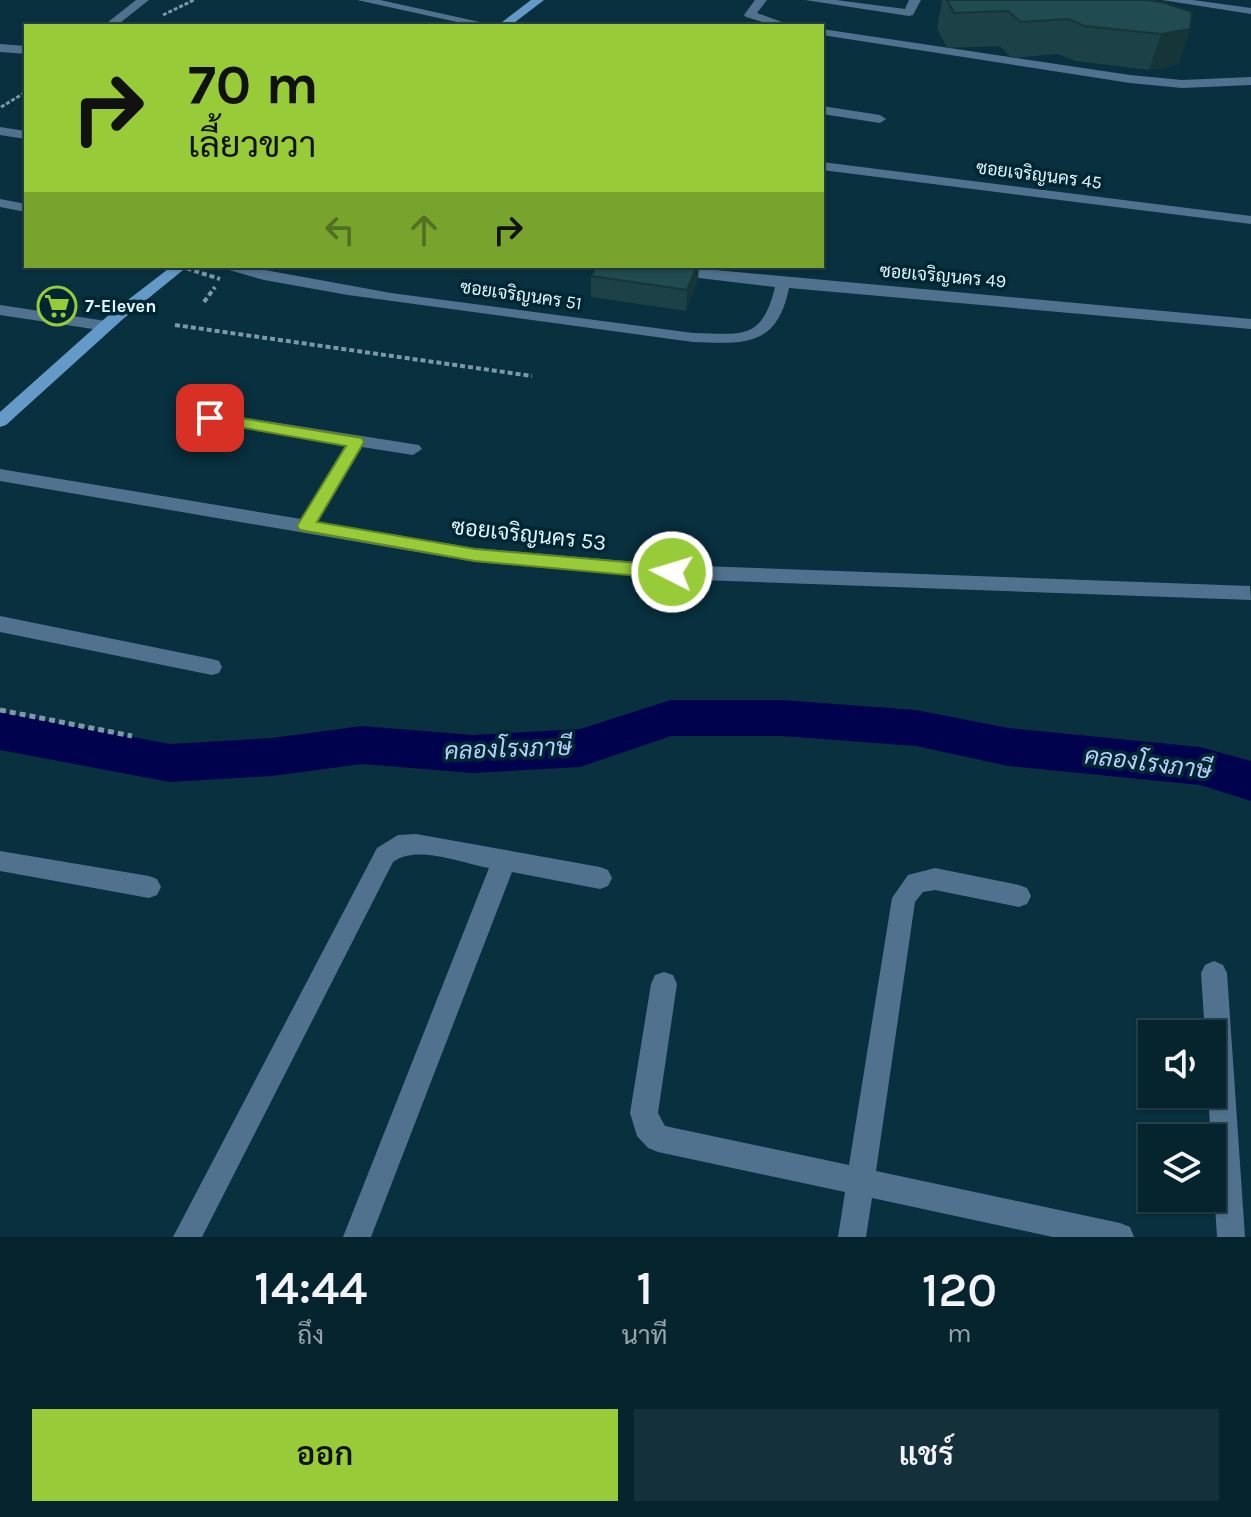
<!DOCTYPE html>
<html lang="th">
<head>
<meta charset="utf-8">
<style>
  :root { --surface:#06242e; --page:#14303a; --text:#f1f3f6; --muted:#98a4aa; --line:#27414a; --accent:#97cc38 }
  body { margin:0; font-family:Karla,Sarabun,sans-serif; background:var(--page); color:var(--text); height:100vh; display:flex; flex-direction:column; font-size:30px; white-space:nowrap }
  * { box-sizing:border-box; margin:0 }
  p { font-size:26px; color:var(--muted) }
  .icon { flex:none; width:44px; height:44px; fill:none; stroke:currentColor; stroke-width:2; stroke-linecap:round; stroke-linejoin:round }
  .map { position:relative; height:1237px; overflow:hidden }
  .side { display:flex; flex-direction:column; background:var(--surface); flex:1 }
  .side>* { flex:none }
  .hud { position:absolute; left:24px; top:24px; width:800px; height:244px; border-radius:0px; box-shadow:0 2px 6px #0004,0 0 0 2px var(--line); background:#97cc38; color:#111; overflow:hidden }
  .tools { position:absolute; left:1138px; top:1020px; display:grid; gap:16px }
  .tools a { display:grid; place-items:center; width:88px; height:88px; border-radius:0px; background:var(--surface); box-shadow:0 2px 6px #0004,0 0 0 2px var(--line); font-size:40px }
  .pin { position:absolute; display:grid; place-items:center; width:68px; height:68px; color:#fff; margin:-34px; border-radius:16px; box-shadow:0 4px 12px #0006 }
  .me { position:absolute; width:88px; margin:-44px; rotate:275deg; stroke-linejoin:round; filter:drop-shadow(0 0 6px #0008) }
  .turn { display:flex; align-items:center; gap:28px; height:168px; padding:0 32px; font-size:36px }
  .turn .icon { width:104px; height:104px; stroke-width:2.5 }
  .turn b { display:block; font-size:56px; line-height:68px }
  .lanes { display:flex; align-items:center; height:76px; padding:0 32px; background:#0003; justify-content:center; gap:40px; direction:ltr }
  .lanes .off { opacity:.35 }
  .eta { display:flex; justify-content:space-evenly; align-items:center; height:136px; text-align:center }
  .eta b { font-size:48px; font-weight:600; line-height:56px }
  .primary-button { display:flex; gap:16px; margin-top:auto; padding:16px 32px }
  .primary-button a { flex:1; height:92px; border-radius:0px; background:var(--accent); color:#111; font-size:32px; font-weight:600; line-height:92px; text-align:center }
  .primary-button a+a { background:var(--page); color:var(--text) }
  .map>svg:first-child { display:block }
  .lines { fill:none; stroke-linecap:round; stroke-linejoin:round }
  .canal { fill:#00024d; fill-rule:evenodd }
  .path-far2 { stroke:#7c99a5; stroke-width:3; stroke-dasharray:4 2; stroke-linecap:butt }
  .path-far1 { stroke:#7c99a5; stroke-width:4; stroke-dasharray:5 3; stroke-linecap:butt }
  .path { stroke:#7c99a5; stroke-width:5; stroke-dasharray:6 4; stroke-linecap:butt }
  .lane { fill:#51728f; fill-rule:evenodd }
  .street { fill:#51728f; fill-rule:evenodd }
  .secondary { fill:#649ac7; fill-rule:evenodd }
  .path-bridge { stroke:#7c99a5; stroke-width:4; stroke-dasharray:5 3; stroke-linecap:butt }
  .wall { fill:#1c4146 }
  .shaded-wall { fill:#163539 }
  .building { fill:#204c51; stroke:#163539; stroke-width:2 }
  .route { fill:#97cc38; stroke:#628524; stroke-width:2 }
  .labels { text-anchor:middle; stroke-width:7; stroke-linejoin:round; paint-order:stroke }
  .far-street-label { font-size:18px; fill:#e1f5fe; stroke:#002633 }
  .far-poi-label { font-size:18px; font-weight:bold; fill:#e1f5fe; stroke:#002633; text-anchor:start }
  .street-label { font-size:22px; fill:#e1f5fe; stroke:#002633 }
  .water-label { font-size:24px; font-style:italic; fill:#bacffa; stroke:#002633 }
</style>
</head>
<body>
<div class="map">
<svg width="1251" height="1237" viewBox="0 0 1251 1237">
  <rect width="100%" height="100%" fill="#08303e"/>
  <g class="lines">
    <path class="canal" d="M671 700H782L916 710 1008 728 1200 747 1251 761V801L1200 785 1008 766 916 746 782 736H671L580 767 473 773 362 764 272 776 170 782 0 750V712L170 744 272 738 362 726 473 735 580 729Z"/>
    <path class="path-far2" d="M163 15 194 0
      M1 107 26 92"/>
    <path class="path-far1" d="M204 302 215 287
      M175 325 532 376"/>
    <path class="path" d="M0 710 132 736"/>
    <path class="lane" d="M755 0H767L757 13 793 26H775L746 17 744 15Z
      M805 0H836L905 9 909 0H921L913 15 909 16Z
      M1162 0H1193L1251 8V14Z
      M822 29 1130 75 1182 80 1251 77V85L1182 88 1130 83 822 35Z
      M822 106 880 115 886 119 880 123 822 114Z"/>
    <path class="street" d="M136 0H149L116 26H103Z
      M357 0H380L498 26H475Z
      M0 44 26 46V54L0 52Z
      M0 127 26 131V139L0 135Z
      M822 162 1251 216V224L822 170Z
      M0 199 26 204V212L0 207Z
      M215 266H243L391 293 693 333C742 334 762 341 775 287L632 270 625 266H672L1251 319V329L789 288C777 347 745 344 693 342L348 295 264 280Z
      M0 305 106 321 114 326 106 331 0 315Z
      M210 412 419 445 422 449 413 455 362 447 318 522 475 548 672 565 1250 586 1251 600 672 579 475 562 0 481V469L301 519 346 444 204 422 201 418Z
      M0 616 212 659 219 661 222 667 219 673 212 675 0 632Z
      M416 834 600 867 608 870 612 878 608 886 600 889 512 872 371 1237H343L489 868C462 863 416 844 393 862L202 1237H173L377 848 398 835Z
      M0 851 149 876 157 879 161 887 157 895 149 898 0 871Z
      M935 868 1019 885 1027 888 1031 896 1027 904 1019 907 935 890 923 892 915 902 876 1171 1120 1223 1130 1227 1134 1237H1053L872 1198 866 1237H838L845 1192 658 1152 648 1148 637 1136 630 1113 651 984 655 975 664 972 673 975 677 984 658 1113 665 1126 849 1165 892 898 908 875Z
      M1214 961 1223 965 1227 973 1245 1237H1217L1208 1094H1212V1034H1205L1201 973 1205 965Z"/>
    <path class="secondary" d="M531 0H544L510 26H497Z
      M172 266H188L123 319 6 425 0 427V412L111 313Z"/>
    <path class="path-bridge" d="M179 266 220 279"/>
  </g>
  <path class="wall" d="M942 0H1147L1190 29 1178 65 1149 70 1075 61 1058 54 1012 58 1000 46 947 48 937 28Z
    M591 276 698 280 686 311 591 297Z"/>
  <path class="shaded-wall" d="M1190 29 1178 65 1149 70 1161 34Z
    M697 266H699L698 280 686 311 687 290Z"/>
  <path class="building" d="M947 0H1147L1165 3 1192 12 1190 29 1161 34 1085 26 1068 19 1021 22 1008 11 954 13Z
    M596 266H697L687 290 591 276Z"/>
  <path class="route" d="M210 413 362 438 364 442 317 522 475 549 672 566 681 572 672 579 475 561 300 530 297 526 346 446 205 421 202 418Z"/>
  <defs>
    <symbol id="supermarket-ring" viewBox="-11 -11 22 22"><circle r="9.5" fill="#002633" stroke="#97cc38" stroke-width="1.5"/><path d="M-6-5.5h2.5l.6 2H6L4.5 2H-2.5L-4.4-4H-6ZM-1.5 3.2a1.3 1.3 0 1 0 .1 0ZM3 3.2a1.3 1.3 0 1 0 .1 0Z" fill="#97cc38"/></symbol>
  </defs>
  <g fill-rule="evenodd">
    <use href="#supermarket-ring" x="35" y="284" width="44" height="44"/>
  </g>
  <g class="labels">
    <g class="far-street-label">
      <text transform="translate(1039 175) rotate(7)" y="6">ซอยเจริญนคร 45</text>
      <text transform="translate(943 276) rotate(5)" y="6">ซอยเจริญนคร 49</text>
      <text transform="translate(521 295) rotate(8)" y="6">ซอยเจริญนคร 51</text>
    </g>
    <g class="far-poi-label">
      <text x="85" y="312">7-Eleven</text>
    </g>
    <g class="street-label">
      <text transform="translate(529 534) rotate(6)" y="8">ซอยเจริญนคร 53</text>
    </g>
    <g class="water-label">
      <text transform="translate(508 749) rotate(-2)" y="8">คลองโรงภาษี</text>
      <text transform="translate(1148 763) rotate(7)" y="8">คลองโรงภาษี</text>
    </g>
  </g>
</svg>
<div class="tools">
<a><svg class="icon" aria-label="sound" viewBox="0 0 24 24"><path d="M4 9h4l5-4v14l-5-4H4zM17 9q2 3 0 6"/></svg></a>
<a><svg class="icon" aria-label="layers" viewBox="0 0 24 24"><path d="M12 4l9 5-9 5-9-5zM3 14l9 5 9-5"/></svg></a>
</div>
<div class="pin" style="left:210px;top:418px;background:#d93025"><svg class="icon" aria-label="arrive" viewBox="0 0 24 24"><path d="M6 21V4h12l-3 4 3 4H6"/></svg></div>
<svg class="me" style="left:672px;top:572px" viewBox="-20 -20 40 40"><circle r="17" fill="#97cc38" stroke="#fff" stroke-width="3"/><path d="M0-11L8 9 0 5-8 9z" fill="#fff"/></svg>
<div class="hud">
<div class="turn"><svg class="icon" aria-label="right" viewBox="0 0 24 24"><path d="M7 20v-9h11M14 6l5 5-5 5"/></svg><div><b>70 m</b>เลี้ยวขวา</div></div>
<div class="lanes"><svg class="icon off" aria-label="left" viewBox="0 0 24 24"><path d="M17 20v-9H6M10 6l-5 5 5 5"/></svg><svg class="icon off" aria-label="ahead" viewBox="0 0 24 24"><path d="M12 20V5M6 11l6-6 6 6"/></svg><svg class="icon" aria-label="right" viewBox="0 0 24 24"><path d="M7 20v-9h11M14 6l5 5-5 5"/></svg></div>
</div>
</div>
<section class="side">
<div class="eta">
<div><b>14:44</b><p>ถึง</p></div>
<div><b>1</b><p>นาที</p></div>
<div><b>120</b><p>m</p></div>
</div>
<div class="primary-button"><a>ออก</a><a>แชร์</a></div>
</section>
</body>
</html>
